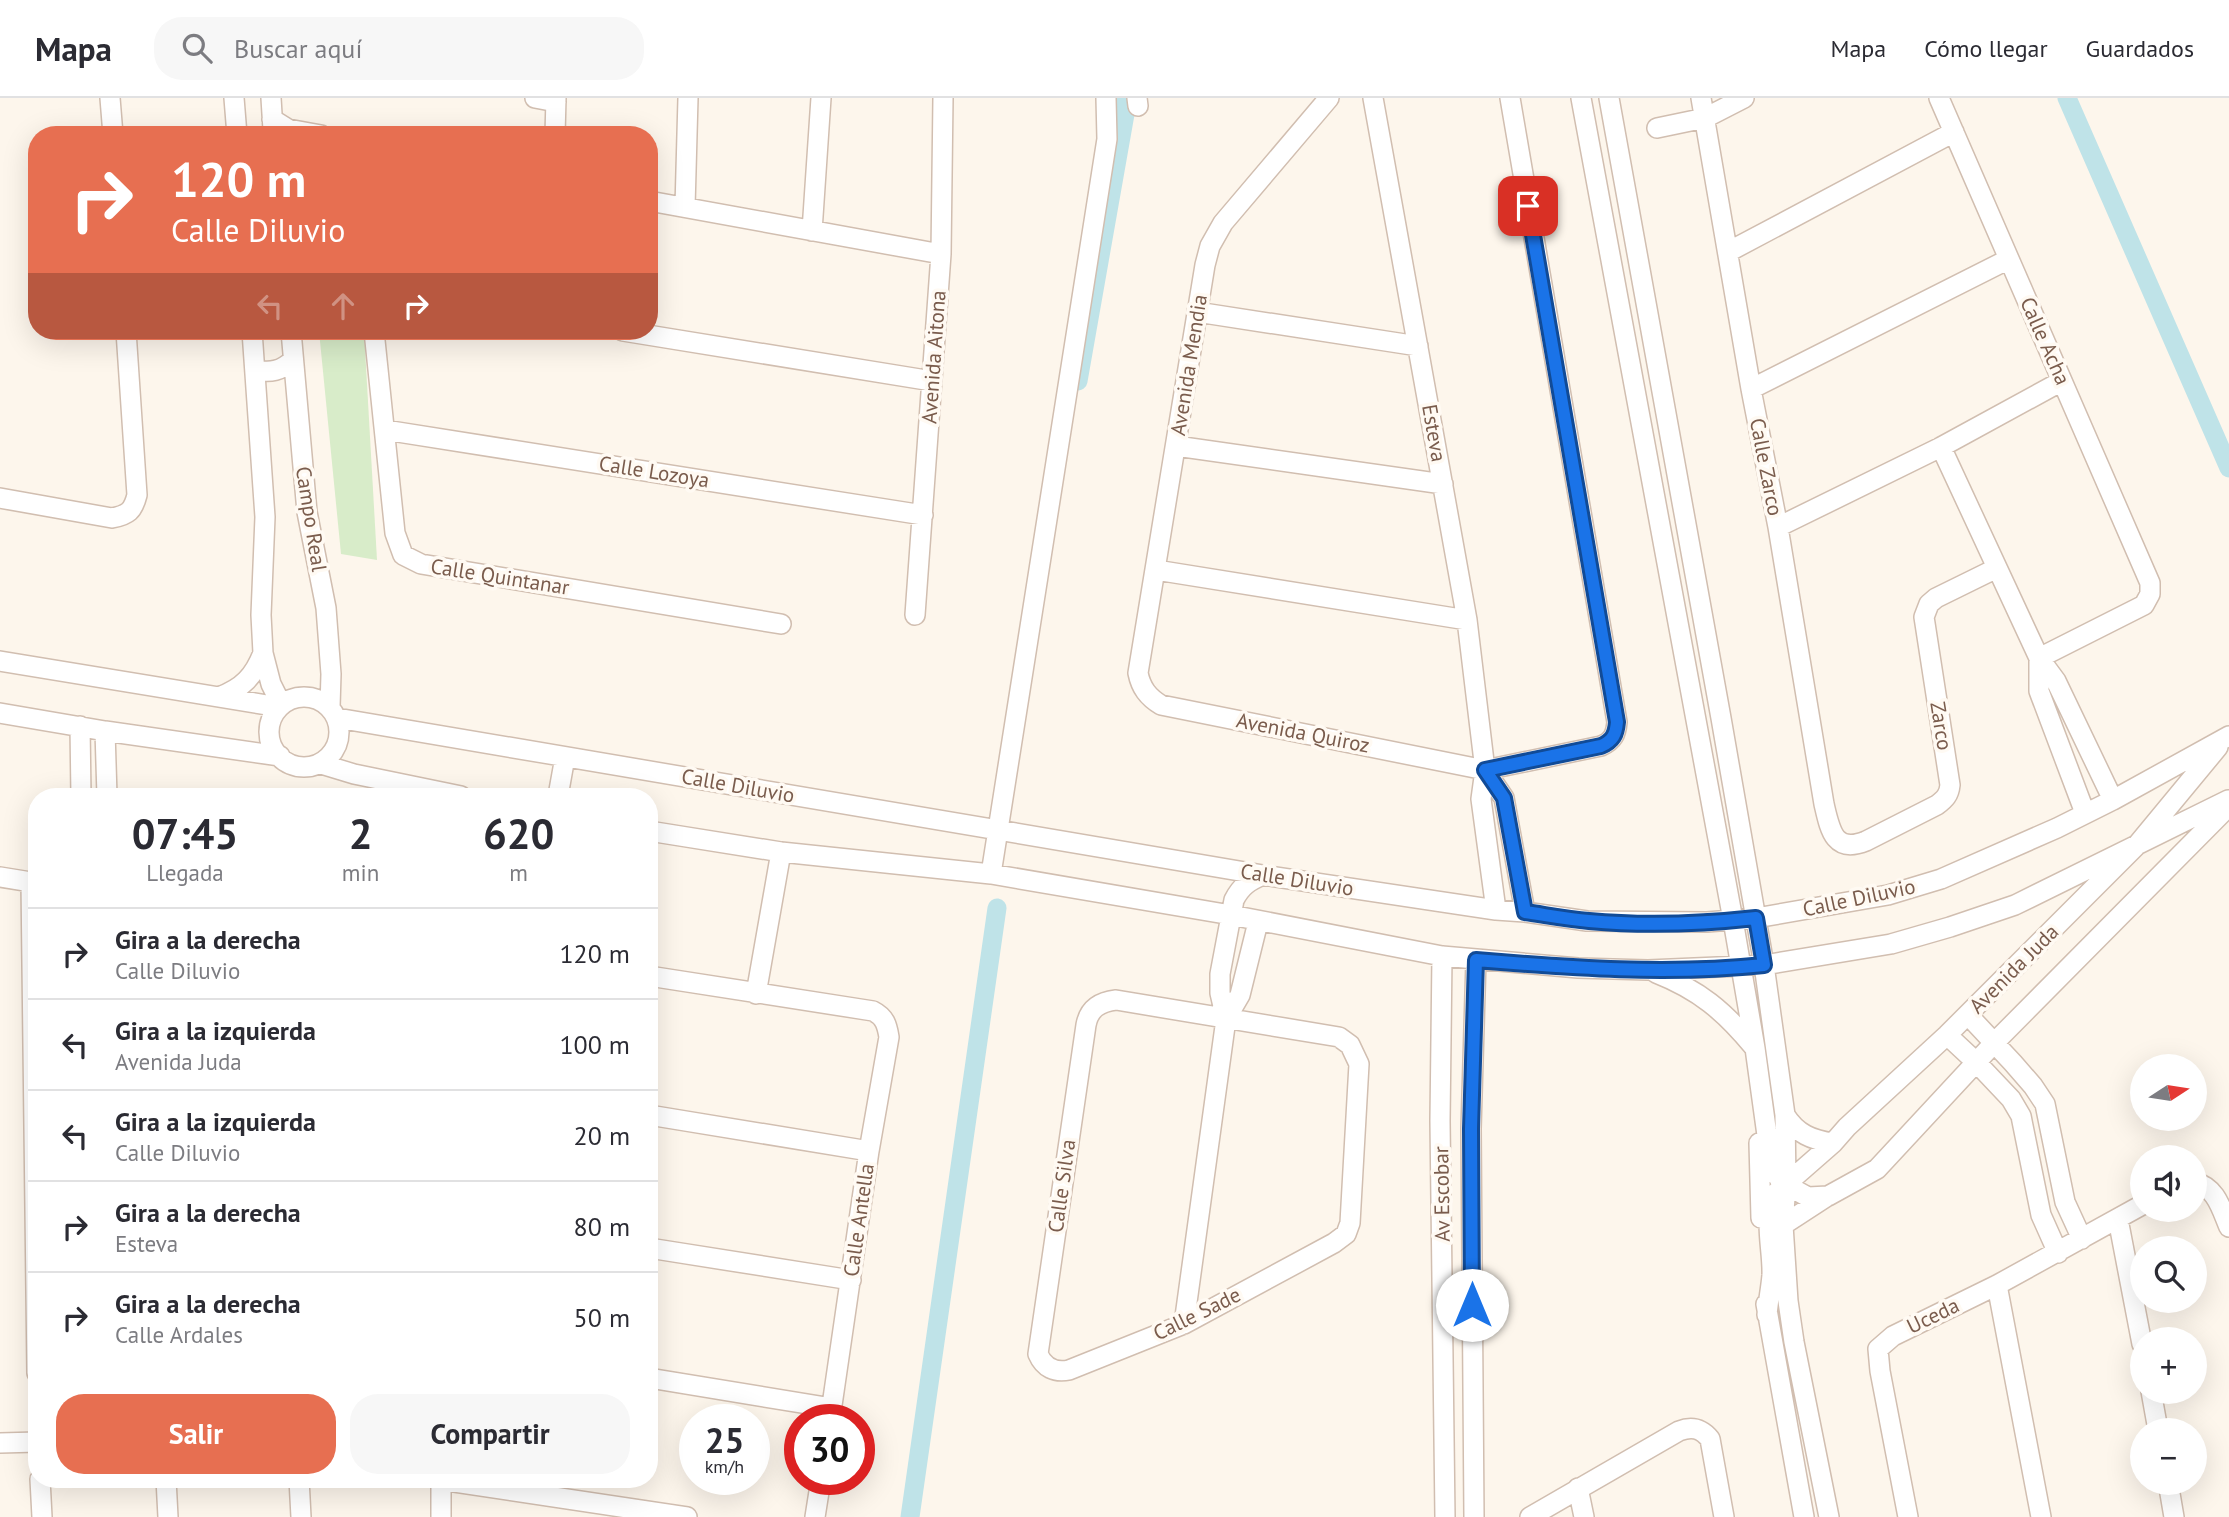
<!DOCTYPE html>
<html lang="es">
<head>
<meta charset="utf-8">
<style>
  :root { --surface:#fff; --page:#f7f7f7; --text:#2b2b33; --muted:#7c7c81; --line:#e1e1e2; --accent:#e76f51 }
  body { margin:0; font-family:"PT Sans",sans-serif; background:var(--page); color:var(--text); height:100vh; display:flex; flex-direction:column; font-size:26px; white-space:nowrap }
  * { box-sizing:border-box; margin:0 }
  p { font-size:23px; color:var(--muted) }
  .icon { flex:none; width:38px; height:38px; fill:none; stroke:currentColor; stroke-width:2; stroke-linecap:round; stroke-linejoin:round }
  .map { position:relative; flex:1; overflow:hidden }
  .panel { position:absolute; left:28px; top:690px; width:630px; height:700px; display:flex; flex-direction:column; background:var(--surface); border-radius:28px; box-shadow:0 7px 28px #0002 }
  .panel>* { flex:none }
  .hud { position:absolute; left:28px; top:28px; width:630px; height:214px; border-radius:28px; box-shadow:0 7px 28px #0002; background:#e76f51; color:#fff; overflow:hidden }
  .needle { width:46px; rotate:78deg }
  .buttons { position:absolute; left:2130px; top:956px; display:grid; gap:14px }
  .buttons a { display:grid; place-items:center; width:77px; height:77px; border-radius:50%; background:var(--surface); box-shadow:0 7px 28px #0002; font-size:35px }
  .speed { position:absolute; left:679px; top:1306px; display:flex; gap:14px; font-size:35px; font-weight:700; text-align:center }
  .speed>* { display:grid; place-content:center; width:91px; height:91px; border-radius:50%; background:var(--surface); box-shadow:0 7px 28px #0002; line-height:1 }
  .speed small { font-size:18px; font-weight:400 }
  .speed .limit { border:10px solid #d22; background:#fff; color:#111 }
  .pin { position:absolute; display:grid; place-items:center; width:60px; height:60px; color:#fff; margin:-30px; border-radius:14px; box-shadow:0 4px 10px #0006 }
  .me { position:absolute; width:77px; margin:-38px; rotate:0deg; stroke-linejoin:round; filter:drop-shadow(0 0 5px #0008) }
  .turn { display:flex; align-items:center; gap:24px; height:147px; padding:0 28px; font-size:32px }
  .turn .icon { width:91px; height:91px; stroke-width:2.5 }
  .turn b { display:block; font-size:49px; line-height:60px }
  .lanes { display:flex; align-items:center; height:66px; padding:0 28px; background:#0003; justify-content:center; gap:35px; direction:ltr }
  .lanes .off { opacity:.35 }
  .eta { display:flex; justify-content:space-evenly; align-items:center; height:119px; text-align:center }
  .eta b { font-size:42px; font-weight:600; line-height:49px }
  .cta { display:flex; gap:14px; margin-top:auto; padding:14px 28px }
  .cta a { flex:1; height:80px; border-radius:28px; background:var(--accent); color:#fff; font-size:28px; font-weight:600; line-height:80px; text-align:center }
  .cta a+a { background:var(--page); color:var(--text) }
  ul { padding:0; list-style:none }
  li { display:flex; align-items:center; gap:21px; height:91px; padding:0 28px; border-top:2px solid var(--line) }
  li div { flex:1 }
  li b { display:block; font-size:26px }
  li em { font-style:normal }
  header { display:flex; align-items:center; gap:42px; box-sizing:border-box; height:98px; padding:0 35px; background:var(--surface); border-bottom:2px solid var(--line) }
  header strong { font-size:33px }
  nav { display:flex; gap:38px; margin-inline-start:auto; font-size:24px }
  .search { width:490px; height:63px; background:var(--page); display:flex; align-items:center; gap:18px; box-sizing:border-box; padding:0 24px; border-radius:28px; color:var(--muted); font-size:26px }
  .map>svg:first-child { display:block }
  .green { fill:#d8ecc9 }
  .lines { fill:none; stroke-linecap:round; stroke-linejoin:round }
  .canal { stroke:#bfe3e8; stroke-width:19 }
  .minor-casing { stroke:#d1beb0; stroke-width:22 }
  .minor { stroke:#fff; stroke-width:19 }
  .route-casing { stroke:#114b97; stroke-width:18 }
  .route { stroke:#1a73e8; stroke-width:12 }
  .labels { text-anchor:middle; stroke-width:7; stroke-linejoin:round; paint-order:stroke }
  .street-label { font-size:21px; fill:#7a5c4d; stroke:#fffaf3 }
</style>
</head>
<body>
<header>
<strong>Mapa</strong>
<div class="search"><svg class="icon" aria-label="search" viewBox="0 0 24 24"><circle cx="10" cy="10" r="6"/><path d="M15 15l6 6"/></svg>Buscar aquí</div>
<nav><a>Mapa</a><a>Cómo llegar</a><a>Guardados</a></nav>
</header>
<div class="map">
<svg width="2229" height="1419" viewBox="0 0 2229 1419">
  <rect width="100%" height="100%" fill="#fdf6ec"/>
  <path class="green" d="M319 233H364L377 462 341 456Z"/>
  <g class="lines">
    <path class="canal" d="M2067 0 2229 370
      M1078 283 1125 16 1123 0
      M910 1419 997 810"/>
    <defs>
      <path id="minor" d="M110 0 113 37
        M234 0 237 37
        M271 0 273 32
        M535 0 556 4
        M1137 0 1138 8
        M1329 0 1223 125 1210 148 1205 167 1138 575C1141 590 1148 599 1161 607L1485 672 1601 648C1613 643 1616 636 1617 624L1510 0
        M1373 0 1467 522 1485 672 1481 701 1496 812
        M1581 0 1733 822 1755 950 1770 1059 1774 1072 1781 1084 1808 1099 1828 1098 1877 1071 1995 944 2229 708
        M1609 0 1721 620 1764 867 1785 1017 1786 1086 1783 1127 1788 1203 1794 1244 1829 1419
        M1701 0 1751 291 1778 429 1824 706C1830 732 1834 756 1866 743L1937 707C1945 701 1949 697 1950 687L1924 519 1929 506 1936 500 1997 470
        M1939 0 2150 485V496L2144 507 2039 560
        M272 21 288 31 321 37
        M1657 30 1705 20 1744 0
        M555 37 556 0
        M649 103 941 156
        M685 109 688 0
        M812 133 821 0
        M1728 154 1954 34
        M1197 214 1418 248
        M252 233 265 419 261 517 263 555 271 586 281 606
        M291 233 307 414 326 510 331 576 330 609
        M374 233 395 435 403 457 421 466 781 526
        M623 233 932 283
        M255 272C271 275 281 273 293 262
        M1751 291 2009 161
        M385 332 923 417
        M1176 348 1443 386
        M1941 349 2039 560 2056 583 2113 702
        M0 400 112 420C128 417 133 413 137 397L126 233
        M1778 429 1941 349 2062 283
        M1156 472 1467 522
        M915 517 941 156 943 0
        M2039 560V593L2085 715
        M0 563 279 609
        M269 634a35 35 0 1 1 70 0a35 35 0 1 1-70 0Z
        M219 599C243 590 254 578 263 555
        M0 615 105 633 280 658
        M337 620 1263 777 1496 812 1525 814 1587 823 1707 824 1756 820 1888 797 1941 781 2057 730 2113 702 2229 638
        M80 628 81 698
        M105 633 107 698
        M321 666 354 676 461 698
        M1485 672 1504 700 1525 814
        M558 698 565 659
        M649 733 781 754 991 776 1231 817 1442 858 1578 870 1648 872 1764 867 1891 846 1950 829 2015 807 2228 702
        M991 776 1107 41 1106 0
        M0 779 37 785
        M31 784 37 1275
        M1442 858 1440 1023 1445 1419
        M1656 875C1699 892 1724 913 1753 948
        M649 878 873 913C885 919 887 927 889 939L869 1053 830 1321
        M756 896 781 754
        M1116 902 1339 939 1350 947 1359 966 1350 1125 1346 1136 1334 1145 1184 1226 1069 1272C1055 1275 1044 1270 1038 1256L1086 927C1089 911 1099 904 1116 902Z
        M1968 917 2013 965 2033 988 2045 1006 2065 1104 2082 1141
        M1226 921 1240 897 1258 824
        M1947 937 1976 964 2011 1001 2021 1018 2041 1117 2058 1155
        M649 1017 869 1053
        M1785 1017C1797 1036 1812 1042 1833 1045
        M1759 1045 1761 1120
        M2194 1084C2216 1089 2221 1110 2229 1129
        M2118 1121 2142 1246
        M1783 1127 1826 1099
        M649 1150 851 1182
        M1997 1187 2041 1419
        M1766 1206 1804 1419
        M1767 1217C1768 1204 1771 1190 1772 1177 1773 1150 1762 1118 1777 1094L1833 1045 1847 1029 1947 937 2137 747 2218 649
        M1184 1226 1226 921 1220 895V876L1234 802C1241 788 1249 783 1263 777
        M649 1280 832 1310
        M2151 1293 2158 1332
        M0 1345 37 1344
        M40 1381 42 1419
        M166 1381 168 1419
        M299 1381 301 1419
        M441 1382 687 1419
        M2168 1384 2174 1419
        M1578 1390 1584 1419
        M441 1419V1381
        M815 1419 821 1381
        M1474 1419 1471 1031 1476 862
        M1530 1419 1679 1333C1692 1328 1701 1330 1710 1341L1724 1419
        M1908 1419 1880 1273 1878 1251 1893 1238 1997 1187 2142 1107"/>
    </defs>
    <use href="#minor" class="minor-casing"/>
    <use href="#minor" class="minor"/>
  </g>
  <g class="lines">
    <defs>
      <path id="route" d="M1472 1207 1471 1031 1476 862C1572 870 1668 877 1764 867L1756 820C1701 826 1644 828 1589 823 1567 821 1546 817 1525 814L1504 700 1485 672 1601 648C1613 643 1616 636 1617 624L1528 108"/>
    </defs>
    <use href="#route" class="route-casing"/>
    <use href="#route" class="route"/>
  </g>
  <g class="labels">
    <g class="street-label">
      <text transform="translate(2045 243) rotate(66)" y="7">Calle Acha</text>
      <text transform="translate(934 259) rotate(-86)" y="7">Avenida Aitona</text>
      <text transform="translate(1189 267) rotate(-81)" y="7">Avenida Mendia</text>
      <text transform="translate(1434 335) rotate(80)" y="7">Esteva</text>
      <text transform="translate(1766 369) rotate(79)" y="7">Calle Zarco</text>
      <text transform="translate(654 374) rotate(9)" y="7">Calle Lozoya</text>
      <text transform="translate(311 421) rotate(81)" y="7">Campo Real</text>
      <text transform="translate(500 479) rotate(9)" y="7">Calle Quintanar</text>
      <text transform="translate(1941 628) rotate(81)" y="7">Zarco</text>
      <text transform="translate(1303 635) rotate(11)" y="7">Avenida Quiroz</text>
      <text transform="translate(738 688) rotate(10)" y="7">Calle Diluvio</text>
      <text transform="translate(1297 782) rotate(9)" y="7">Calle Diluvio</text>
      <text transform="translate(1859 800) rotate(-12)" y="7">Calle Diluvio</text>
      <text transform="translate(2014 871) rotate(-45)" y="7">Avenida Juda</text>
      <text transform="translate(1062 1088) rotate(-82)" y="7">Calle Silva</text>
      <text transform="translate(1442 1096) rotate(-91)" y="7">Av Escobar</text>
      <text transform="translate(859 1122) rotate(-82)" y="7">Calle Antella</text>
      <text transform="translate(1197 1216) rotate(-26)" y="7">Calle Sade</text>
      <text transform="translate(1933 1218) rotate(-26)" y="7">Uceda</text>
    </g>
  </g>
</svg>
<div class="buttons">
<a><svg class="needle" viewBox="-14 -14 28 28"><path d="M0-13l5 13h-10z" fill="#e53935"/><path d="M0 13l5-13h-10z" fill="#7c7c81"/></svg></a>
<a><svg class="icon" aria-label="sound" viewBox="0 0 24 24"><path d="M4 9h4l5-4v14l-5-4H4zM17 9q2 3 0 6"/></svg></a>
<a><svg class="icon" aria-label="search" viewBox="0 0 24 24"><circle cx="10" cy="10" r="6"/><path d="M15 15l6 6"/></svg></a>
<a>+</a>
<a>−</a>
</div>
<div class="speed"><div>25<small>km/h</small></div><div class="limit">30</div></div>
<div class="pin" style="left:1528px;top:108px;background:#d93025"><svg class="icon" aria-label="arrive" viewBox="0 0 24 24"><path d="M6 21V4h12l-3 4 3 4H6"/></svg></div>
<svg class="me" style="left:1472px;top:1207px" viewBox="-20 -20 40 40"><circle r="19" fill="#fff"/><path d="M0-13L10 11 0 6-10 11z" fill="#1a73e8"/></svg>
<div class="hud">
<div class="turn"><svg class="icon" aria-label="right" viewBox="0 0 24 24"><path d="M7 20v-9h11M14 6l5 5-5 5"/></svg><div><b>120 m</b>Calle Diluvio</div></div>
<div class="lanes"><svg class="icon off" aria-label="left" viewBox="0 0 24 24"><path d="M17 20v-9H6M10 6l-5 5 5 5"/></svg><svg class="icon off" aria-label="ahead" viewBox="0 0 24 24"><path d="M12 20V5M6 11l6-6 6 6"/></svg><svg class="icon" aria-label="right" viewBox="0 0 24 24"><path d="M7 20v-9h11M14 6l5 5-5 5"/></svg></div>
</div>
<section class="panel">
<div class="eta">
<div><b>07:45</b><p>Llegada</p></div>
<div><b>2</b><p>min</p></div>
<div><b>620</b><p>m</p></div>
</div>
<ul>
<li><svg class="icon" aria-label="right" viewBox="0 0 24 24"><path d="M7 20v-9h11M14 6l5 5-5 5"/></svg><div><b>Gira a la derecha</b><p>Calle Diluvio</p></div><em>120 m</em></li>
<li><svg class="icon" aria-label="left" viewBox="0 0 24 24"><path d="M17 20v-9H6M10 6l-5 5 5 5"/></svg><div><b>Gira a la izquierda</b><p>Avenida Juda</p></div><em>100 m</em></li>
<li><svg class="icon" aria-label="left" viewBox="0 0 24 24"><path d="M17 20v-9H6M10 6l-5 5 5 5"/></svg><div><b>Gira a la izquierda</b><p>Calle Diluvio</p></div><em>20 m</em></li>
<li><svg class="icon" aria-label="right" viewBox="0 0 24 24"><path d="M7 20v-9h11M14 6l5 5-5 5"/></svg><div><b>Gira a la derecha</b><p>Esteva</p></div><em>80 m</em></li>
<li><svg class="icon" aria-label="right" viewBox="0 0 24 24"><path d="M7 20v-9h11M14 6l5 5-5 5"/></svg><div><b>Gira a la derecha</b><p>Calle Ardales</p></div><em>50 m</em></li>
</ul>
<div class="cta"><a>Salir</a><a>Compartir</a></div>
</section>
</div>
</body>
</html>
